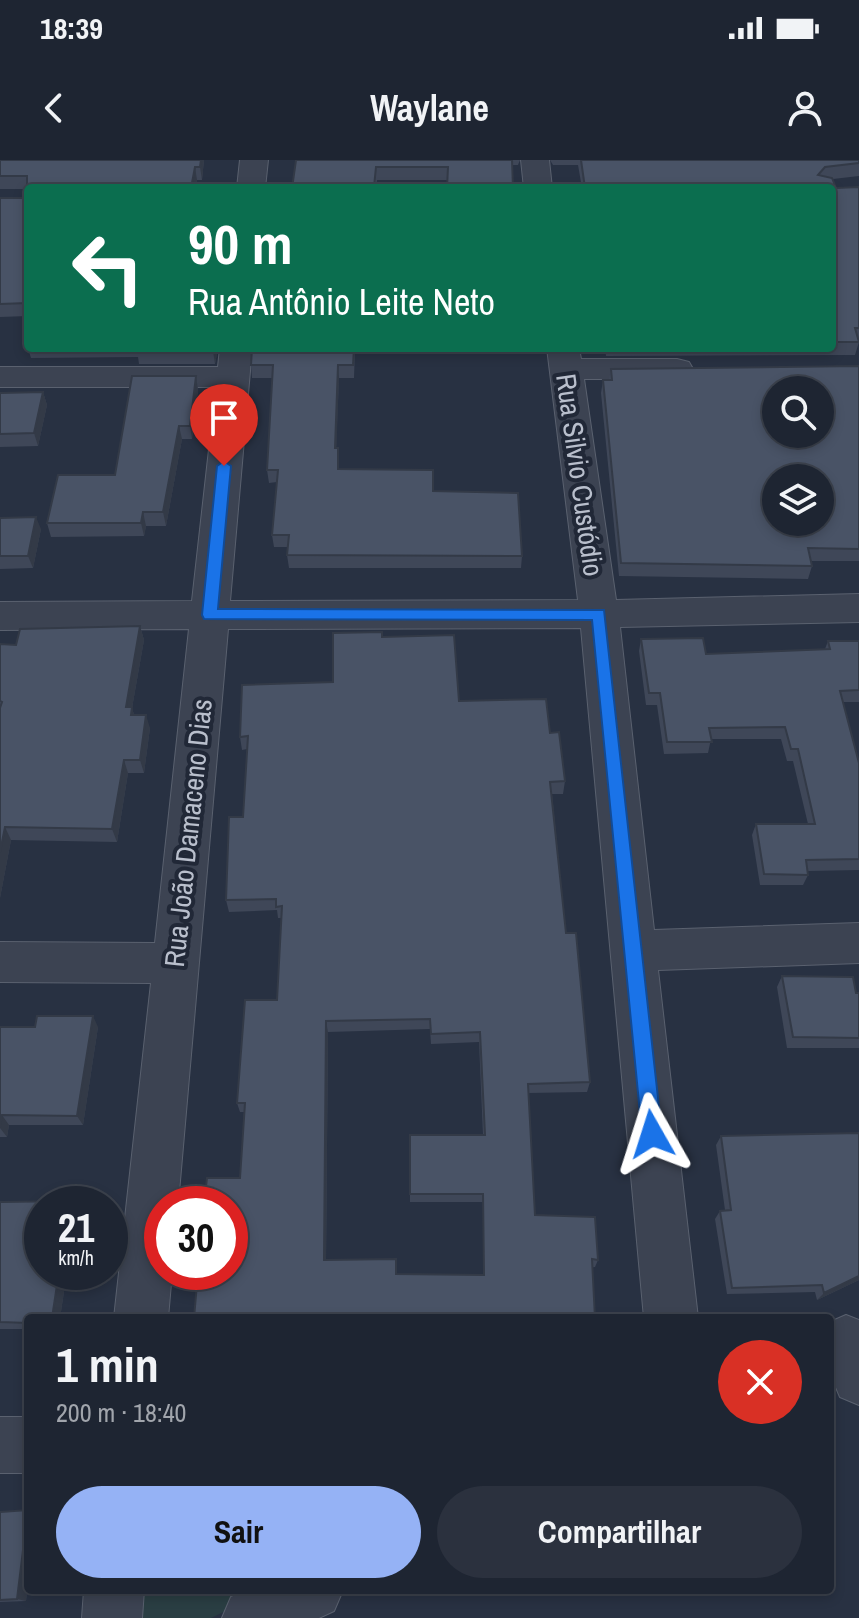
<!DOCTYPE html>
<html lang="pt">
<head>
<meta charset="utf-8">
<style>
  :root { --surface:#1e2532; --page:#2b313e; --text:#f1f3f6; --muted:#a1a5ac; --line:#3c424d; --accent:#95b2f5 }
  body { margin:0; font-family:"Archivo Narrow",sans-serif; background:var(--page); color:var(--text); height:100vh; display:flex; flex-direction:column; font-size:30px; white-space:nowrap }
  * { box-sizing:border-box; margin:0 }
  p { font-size:26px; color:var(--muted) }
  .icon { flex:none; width:44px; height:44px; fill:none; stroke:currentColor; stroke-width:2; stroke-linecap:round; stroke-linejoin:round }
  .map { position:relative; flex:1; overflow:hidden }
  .details { position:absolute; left:24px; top:1154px; width:810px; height:280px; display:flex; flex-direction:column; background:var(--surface); border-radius:8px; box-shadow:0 4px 12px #0003,0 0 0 2px var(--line) }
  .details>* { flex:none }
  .top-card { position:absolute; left:24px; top:24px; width:812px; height:168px; border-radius:8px; box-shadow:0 4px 12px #0003,0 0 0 2px var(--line); background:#0b6e4f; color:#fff; overflow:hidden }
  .controls { position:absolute; left:762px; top:216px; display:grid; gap:16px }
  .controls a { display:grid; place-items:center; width:72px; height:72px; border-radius:50%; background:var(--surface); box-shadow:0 4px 12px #0003,0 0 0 2px var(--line); font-size:40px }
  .speed { position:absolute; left:24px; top:1026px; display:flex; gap:16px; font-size:40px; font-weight:700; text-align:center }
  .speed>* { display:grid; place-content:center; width:104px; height:104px; border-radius:50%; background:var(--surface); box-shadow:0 4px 12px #0003,0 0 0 2px var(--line); line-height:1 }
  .speed small { font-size:20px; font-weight:400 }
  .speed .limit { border:12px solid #d22; background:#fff; color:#111 }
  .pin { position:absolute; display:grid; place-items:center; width:68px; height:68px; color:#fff; margin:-82px -34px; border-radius:50% 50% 50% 0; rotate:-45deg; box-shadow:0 0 8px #0007 }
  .pin .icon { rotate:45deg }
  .me { position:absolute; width:88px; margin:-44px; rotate:354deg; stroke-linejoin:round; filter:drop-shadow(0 0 6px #0008) }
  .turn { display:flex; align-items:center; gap:28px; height:168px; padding:0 32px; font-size:36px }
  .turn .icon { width:104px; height:104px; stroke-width:2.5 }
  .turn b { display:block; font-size:56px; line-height:68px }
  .round { display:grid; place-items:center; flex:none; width:84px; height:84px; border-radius:42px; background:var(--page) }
  .summary { display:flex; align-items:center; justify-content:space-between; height:136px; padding:0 32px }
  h1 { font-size:48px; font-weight:700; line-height:60px }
  .cta { display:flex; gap:16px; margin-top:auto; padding:16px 32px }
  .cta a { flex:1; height:92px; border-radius:48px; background:var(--accent); color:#111; font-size:32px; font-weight:700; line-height:92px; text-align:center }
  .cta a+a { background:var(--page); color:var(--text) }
  .status { display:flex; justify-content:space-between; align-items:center; height:56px; padding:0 40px; background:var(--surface); direction:ltr }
  .status svg { height:22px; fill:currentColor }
  header { display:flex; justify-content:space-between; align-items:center; height:104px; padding:0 32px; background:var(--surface); font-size:36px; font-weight:700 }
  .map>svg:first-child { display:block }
  .green { fill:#2a3e43 }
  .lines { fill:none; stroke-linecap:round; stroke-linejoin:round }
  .minor-casing { stroke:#5a616f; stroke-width:2 }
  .minor { fill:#3c4352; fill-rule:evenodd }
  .wall { fill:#3f4758; fill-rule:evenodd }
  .shaded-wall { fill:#333a47 }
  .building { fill:#495366; stroke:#333a47; stroke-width:2; fill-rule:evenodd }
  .route { fill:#1a73e8; stroke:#114b97; stroke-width:2 }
  .labels { text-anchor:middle; stroke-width:8; stroke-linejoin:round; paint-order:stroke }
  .street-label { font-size:28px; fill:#b9bfcc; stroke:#212837 }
</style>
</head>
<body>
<div class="status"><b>18:39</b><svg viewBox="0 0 49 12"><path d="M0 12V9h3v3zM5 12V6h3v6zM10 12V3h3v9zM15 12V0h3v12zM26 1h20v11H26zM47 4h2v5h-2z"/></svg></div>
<header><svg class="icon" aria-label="back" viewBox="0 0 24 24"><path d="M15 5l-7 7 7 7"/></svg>Waylane<svg class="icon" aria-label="person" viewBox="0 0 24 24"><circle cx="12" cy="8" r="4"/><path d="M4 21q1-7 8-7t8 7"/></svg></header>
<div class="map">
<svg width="859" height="1458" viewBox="0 0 859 1458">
  <rect width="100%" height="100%" fill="#283142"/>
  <path class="green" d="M127 1430H269L211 1458H125Z"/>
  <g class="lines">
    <defs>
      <path id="minor" d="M240 0H268L265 28H237Z
        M521 0H549L552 28H524Z
        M220 188H252L230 441 578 440 547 188H579L581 199H677L689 202 693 209 689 216 677 219H584L616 440 859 434V462L620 467 654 770 859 763V803L658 810 698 1158H644L581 468 228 469 178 1044H162V1112H172L168 1158H114L151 823 0 822V782L155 783 189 469 0 470V442L192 441 216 227H0V207H218Z
        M846 1155 859 1160V1245L840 1237 830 1213V1162Z
        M0 1257H28V1313H0Z
        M84 1430H144L142 1458H82Z
        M246 1430H343L334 1451 319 1458H222L231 1437Z"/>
    </defs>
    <use href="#minor" class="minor-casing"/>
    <use href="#minor" class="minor"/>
  </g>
  <path class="wall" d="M0 0H204L202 20H197L195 28H28V156L0 157V38H27V29H0Z
    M296 0H520L518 5H512L447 20H377L376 28H292Z
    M550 0H859V16L833 19 836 28 859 27V182L855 195 606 196 605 188H832V28H582L578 5H553Z
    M28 181V188H218L215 204H139L138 197 31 198 27 185Z
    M252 188H355L354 218H339L336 288 339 309 433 331 522 396 521 408H289L287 395 288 387H274L272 375 277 322 269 323 267 310 273 218H252L251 205Z
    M435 188H526V191L435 189Z
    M859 206V401H811L812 406 808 419 619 416 601 233 603 220H609L611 209Z
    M196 216 198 230 192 279H182L166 366H146L144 376 51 377 47 363 115 315Z
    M43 232 47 245 38 286 0 287V233Z
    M0 358 41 369 33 408 0 409Z
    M140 466 144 480 132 548 134 555 150 568 144 613H128L117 682 11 680 0 738V484L16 485Z
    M382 477 459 541 550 573 565 621 563 634H552L566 773 590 922 587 932 528 933 535 1055 598 1100 595 1107 194 1158 240 1018 244 952H240L237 943 277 840 282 758H278L277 750 229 752 226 740 243 657 247 589 242 590 240 577 333 522ZM430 869 431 884 479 882 483 975 410 1034V1042H483V1115L396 1114 326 1100 328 872Z
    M641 479 706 494 825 489 828 481H859V542H843L859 603V710L808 711V715L803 725H760L752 675 756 664H808L793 601H787L781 579H711L708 593 664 594 657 545H646L639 491Z
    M782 816 859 833V888H787L777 827Z
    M0 867H98L83 965H9L7 977H0Z
    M859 973V1120L817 1140 815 1132 727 1134 715 1059 720 1051 725 1050 716 985 721 976Z
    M70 1041 73 1044H42V1112H67L60 1158H28V1169H0V1042Z
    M28 1350V1422L26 1441 0 1442V1352Z"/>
  <path class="shaded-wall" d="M201 0H204L202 20 200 7Z
    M195 7 197 20 195 28H191Z
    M214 188H218L215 204 213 191Z
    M338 205 339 218 336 301 335 288Z
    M196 216 198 230 192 279 190 266Z
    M43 232 47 245 38 286 34 273Z
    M179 266 182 279 166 366 163 352Z
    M143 352 146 366 144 376 141 363Z
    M36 357 41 369 33 408 28 396Z
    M140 466 144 480 132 548 136 560 135 568 126 547Z
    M146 555 150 568 144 613 140 600Z
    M124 600 128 613 117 682 112 669Z
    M5 667 11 680 0 738V692Z
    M93 856 98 867 83 965 77 956Z
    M326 861 328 872 326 1107 324 1100Z
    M2 955 9 965 7 977 0 968Z
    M59 1112H67L60 1158H52Z
    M859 1116V1120L817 1140 824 1133Z
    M28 1351V1422L26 1441 17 1439Z"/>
  <path class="building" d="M0 0H201L200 7H195L191 28H28V143L0 144V38H27V16H0Z
    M296 0H512L513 28H447L448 7H376L374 27 292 28Z
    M581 0H859V3L825 7 818 15 832 18 836 28 859 27V168H855L859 182H832V28H585Z
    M137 188H214L213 191H136Z
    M252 188H354L353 205H338L335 288H338V309L433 310V331L518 333 522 396 287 395 289 375H272L278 310H267L273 205H251Z
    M859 206V389L808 388 812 406 621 403 603 220H612L611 209ZM776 230H820V274H776ZM776 318H820V362H776Z
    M132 216H196L190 266H179L163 352H143L141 363H47L58 315H115Z
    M43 232 34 273 0 274V233Z
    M36 357 28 396H0V358Z
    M140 466 126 547H132L131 555H146L140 600H124L112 669 5 667 0 692V548L2 542 0 541V484L16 485 20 469Z
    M382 472V477L454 475 459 541 546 539 550 573 559 572 565 621 550 622 566 773H576L590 922 528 924 535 1055 595 1057 598 1100 592 1099 595 1158H194L198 1112H230V1044H204L207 1018H240L245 943H237L245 840H277L282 746 276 747V739L226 740 229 657H243L248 576 240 577 242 525 333 522V473ZM430 859 431 874 480 872 485 975H410V1034H483L484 1115 396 1114V1099L324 1100 326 861Z
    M703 478 706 494 830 489 828 481H859V530L840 531 859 603V699L806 700 808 715 764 714 756 664H815L798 589H791L785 567 709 568 712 582H667L660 533H649L641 479Z
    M782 816 853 817 856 833H859V878L793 877Z
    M37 856H93L77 956 2 955 0 967V867H35Z
    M859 973V1116L824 1133 822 1125 732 1128 720 1051 731 1050 721 976Z
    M70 1041V1044H42V1112H59L52 1158H28V1163L0 1162V1042Z
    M28 1350 17 1439 0 1440V1352Z"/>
  <path class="route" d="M224 301 231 306 218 449 604 450 662 974 659 981 652 984 645 981 642 974 592 460 204 459 202 455 217 306Z"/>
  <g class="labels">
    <g class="street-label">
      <text transform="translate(580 315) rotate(82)" y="10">Rua Silvio Custódio</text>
      <text transform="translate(188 673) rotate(-84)" y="10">Rua João Damaceno Dias</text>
    </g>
  </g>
</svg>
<div class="controls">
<a><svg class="icon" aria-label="search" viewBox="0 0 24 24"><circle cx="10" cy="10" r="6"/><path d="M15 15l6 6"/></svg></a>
<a><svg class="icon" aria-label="layers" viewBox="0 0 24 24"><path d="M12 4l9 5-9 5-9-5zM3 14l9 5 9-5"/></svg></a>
</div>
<div class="speed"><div>21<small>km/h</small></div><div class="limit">30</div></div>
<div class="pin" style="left:224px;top:306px;background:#d93025"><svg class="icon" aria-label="arrive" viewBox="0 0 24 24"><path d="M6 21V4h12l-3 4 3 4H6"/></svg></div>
<svg class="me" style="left:652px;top:974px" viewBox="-20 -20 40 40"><path d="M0-17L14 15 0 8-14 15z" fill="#1a73e8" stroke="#fff" stroke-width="4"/></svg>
<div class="top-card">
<div class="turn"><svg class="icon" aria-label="left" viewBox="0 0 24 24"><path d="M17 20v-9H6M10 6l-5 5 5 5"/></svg><div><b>90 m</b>Rua Antônio Leite Neto</div></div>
</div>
<section class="details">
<div class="summary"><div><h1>1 min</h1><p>200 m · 18:40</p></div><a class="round" style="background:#d93025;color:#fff"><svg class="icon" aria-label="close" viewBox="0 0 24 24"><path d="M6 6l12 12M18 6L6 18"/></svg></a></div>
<div class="cta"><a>Sair</a><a>Compartilhar</a></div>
</section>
</div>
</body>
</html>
